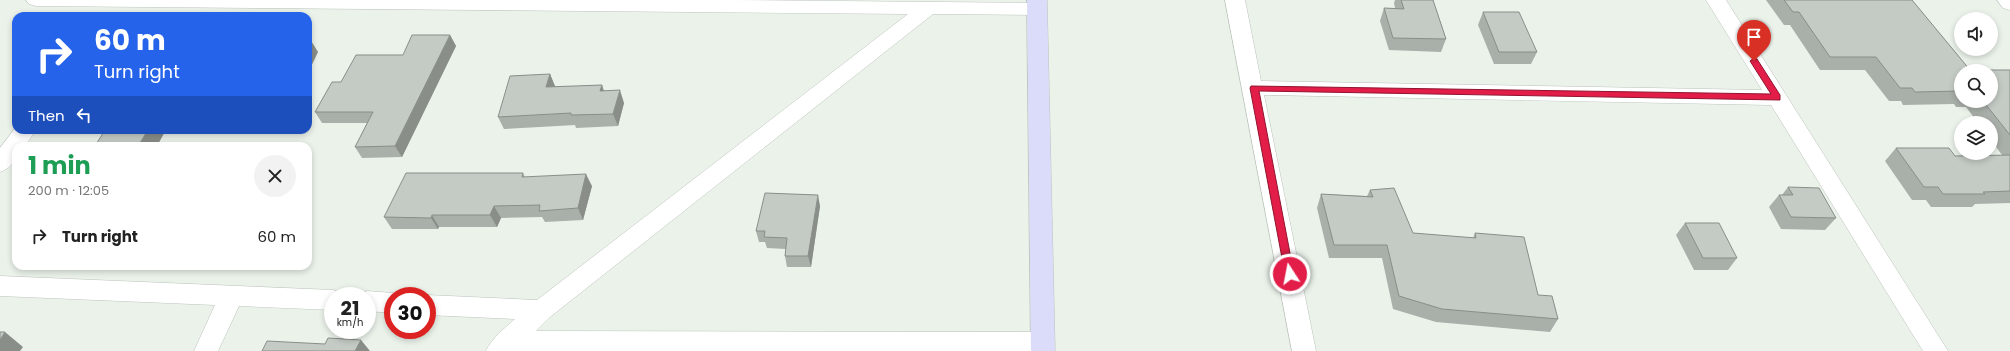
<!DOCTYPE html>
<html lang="en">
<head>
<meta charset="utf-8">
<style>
  :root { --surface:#fff; --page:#f2f2f2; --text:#222; --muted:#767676 }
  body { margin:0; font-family:Poppins,sans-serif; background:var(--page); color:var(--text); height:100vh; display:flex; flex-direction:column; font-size:15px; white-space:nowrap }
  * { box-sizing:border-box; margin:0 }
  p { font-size:13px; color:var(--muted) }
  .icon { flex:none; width:22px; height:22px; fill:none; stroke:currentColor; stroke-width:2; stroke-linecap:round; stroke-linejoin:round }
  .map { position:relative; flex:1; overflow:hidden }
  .side { position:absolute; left:12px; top:142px; width:300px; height:128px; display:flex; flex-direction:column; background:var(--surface); border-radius:12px; box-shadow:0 2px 6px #0003 }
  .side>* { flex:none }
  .guide { position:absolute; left:12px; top:12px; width:300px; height:122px; border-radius:12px; box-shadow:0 2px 6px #0003; background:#2563eb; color:#fff; overflow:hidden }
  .fabs { position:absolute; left:1954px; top:12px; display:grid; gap:8px }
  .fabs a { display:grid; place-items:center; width:44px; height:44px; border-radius:50%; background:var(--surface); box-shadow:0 2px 6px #0003; font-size:20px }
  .speed { position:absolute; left:324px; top:287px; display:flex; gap:8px; font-size:20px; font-weight:700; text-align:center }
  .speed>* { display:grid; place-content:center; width:52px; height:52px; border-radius:50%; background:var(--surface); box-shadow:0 2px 6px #0003; line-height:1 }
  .speed small { font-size:10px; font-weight:400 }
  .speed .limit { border:6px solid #d22; background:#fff; color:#111 }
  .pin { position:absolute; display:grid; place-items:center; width:34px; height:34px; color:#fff; margin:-41px -17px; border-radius:50% 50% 50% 0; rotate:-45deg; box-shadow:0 0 4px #0007 }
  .pin .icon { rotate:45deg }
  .me { position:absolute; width:44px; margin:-22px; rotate:349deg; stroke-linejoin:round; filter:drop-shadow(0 0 3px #0008) }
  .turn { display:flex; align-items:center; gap:14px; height:84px; padding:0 16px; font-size:18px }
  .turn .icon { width:52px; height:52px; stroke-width:2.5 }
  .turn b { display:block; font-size:28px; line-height:34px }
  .then { display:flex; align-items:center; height:38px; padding:0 16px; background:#0003; gap:8px; font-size:15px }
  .round { display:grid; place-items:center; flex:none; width:42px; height:42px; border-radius:21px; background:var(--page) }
  .overview { display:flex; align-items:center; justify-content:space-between; height:68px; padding:0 16px }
  h1 { font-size:24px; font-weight:700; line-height:30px; color:#1e9e55 }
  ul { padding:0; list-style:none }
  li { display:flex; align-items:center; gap:12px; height:52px; padding:0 16px }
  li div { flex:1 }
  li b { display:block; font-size:15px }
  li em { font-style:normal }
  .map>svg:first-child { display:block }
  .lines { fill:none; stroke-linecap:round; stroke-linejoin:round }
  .street-casing { stroke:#bcc3bc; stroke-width:1 }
  .secondary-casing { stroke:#bcc3bc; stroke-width:1 }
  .street { fill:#fff; fill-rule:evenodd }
  .secondary { fill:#dadcfa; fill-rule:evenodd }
  .wall { fill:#a9afa9; fill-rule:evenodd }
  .shaded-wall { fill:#898e89 }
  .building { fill:#c4cbc4; stroke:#898e89 }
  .route { fill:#e11d48; stroke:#92132f }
</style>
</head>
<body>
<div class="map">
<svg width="2010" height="351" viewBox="0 0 2010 351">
  <rect width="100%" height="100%" fill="#eaf2ea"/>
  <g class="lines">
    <defs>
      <path id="street" d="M26 0H733L1037 3 1044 5 1047 9 1044 13 1037 15 933 14 550 317 536 331 1043 332 1052 336 1055 343 1050 351H486C492 338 504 329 515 319L427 315V296H424L427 295 537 300 908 14 36 6 29 4Z
        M1225 0H1245L1261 81 1762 90 1706 0H1726L1948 351H1923L1771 105 1264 95 1316 351H1292Z
        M1997 0H2010V10L2003 8Z
        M16 127V130H36L25 146H16C16 159 13 168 0 172V148Z
        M0 276 333 290 342 293 343 296H333V310L239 306 218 351H194L215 305 0 296Z
        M367 291 393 293 402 296H393V313L367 311V296H357Z"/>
      <path id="secondary" d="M1027 0H1047L1055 351H1031Z"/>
    </defs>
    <use href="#street" class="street-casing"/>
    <use href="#secondary" class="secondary-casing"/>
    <use href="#street" class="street"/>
    <use href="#secondary" class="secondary"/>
  </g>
  <path class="wall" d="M1395 0H1433L1446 39 1441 52 1389 50 1380 21 1384 8H1395L1394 3Z
    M1766 0H1912L1970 70H2010V203L1975 204 1972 207H1931L1926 200H1912L1885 161 1896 148 1955 156 2002 155 1991 140V123H1978L1966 107H1956L1954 104 1903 105 1901 101H1889L1865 70H1820L1790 25H1784ZM1961 71 1991 101H1961Z
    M1483 12 1537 52 1531 64H1494L1478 25Z
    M450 35 456 46 402 157 362 158 355 147 367 123H322L315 112 341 82Z
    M550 74 555 87 602 85 604 91 624 103 618 126 576 128 575 125 504 129 498 117Z
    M523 173 525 177 592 186 583 220 545 222 542 217 501 218 497 227H439L438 229H392L384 217Z
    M1788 187 1836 218 1825 230 1781 229 1769 207 1779 195H1782Z
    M1370 190 1413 233 1473 238 1475 233 1538 295 1558 319 1550 332 1436 322 1393 309 1382 258H1329L1317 208 1321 194 1367 196Z
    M820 206 811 267H787L785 256 786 249 767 248 765 242H759L756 231Z
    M1685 223 1737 258 1728 270H1694L1676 235Z"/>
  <path class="shaded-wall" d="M308 34 309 36 308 38 310 40V39L318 52 308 73Z
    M450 35 456 46 402 157 395 146Z
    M550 74 555 86 552 100 546 87Z
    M602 85 606 98 600 91Z
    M620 90 624 103 618 126 613 114Z
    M148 130H166L157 146H138Z
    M586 174 592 186 583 220 578 208Z
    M818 195 820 206 811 267 808 256Z
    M494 206 501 218 497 227 490 215Z
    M432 215 439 227 438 229 431 218Z
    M5 332 23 347 20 351H0V340Z
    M361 340 370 351H355Z"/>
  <path class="building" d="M1401 0H1433L1446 39 1393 38 1384 8 1404 9Z
    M1784 0H1912L1970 70H2010V135L1983 101H1991V71H1961V91L1915 92 1912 88H1900L1876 57H1830L1799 12H1793Z
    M1483 12H1519L1537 52H1499Z
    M412 35H450L395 146 355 147 373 112H315L332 82H341L356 55H403Z
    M550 74 546 87 602 85 600 91 620 90 613 114 571 115V113L498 117 510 76Z
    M105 130H148L138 146H95Z
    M1896 148H1949L1955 156 2010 155V191L1983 192 1985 194H1943L1938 187H1924Z
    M406 173H523L522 177 586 174 578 208 539 211 540 205 494 206 490 215H432L431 218 384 217Z
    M1788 187 1819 188 1836 218 1791 217 1779 195H1793Z
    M1394 188 1413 233 1476 238 1475 233 1524 237 1538 295 1552 296 1558 319 1442 309 1399 296 1387 245H1334L1321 194 1373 197 1370 190Z
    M765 193 818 195 808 256H785L787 238 764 237 765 231H756Z
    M1685 223H1719L1737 258H1703Z
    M0 332H5L0 340Z
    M328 338 361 340 355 351H262L267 341 325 344Z"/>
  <path class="route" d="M1754 58 1757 59 1780 95V100L1259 91 1294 274 1290 278 1285 274 1250 88 1251 86 1771 94 1750 61Z"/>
</svg>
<div class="fabs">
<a><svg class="icon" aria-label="sound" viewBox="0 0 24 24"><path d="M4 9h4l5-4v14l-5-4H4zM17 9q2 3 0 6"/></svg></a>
<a><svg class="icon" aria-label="search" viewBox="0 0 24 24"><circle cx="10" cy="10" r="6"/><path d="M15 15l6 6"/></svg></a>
<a><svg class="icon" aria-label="layers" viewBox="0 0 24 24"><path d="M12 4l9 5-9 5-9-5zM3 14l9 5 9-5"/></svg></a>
</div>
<div class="speed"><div>21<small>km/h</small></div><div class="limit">30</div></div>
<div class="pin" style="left:1754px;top:61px;background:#d93025"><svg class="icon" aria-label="arrive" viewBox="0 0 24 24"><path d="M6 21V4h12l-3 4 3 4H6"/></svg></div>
<svg class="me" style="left:1290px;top:274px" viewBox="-20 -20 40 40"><circle r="17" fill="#e11d48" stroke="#fff" stroke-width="3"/><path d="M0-11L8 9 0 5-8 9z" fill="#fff"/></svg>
<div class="guide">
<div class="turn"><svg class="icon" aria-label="right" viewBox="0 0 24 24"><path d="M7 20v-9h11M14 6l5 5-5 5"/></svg><div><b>60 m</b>Turn right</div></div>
<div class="then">Then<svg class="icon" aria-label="left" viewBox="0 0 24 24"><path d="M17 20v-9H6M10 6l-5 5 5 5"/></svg></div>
</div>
<section class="side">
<div class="overview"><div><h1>1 min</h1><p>200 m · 12:05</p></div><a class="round"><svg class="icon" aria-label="close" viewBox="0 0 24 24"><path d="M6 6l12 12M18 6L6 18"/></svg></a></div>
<ul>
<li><svg class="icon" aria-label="right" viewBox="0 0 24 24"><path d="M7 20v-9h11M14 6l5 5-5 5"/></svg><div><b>Turn right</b></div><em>60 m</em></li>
</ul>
</section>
</div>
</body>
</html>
